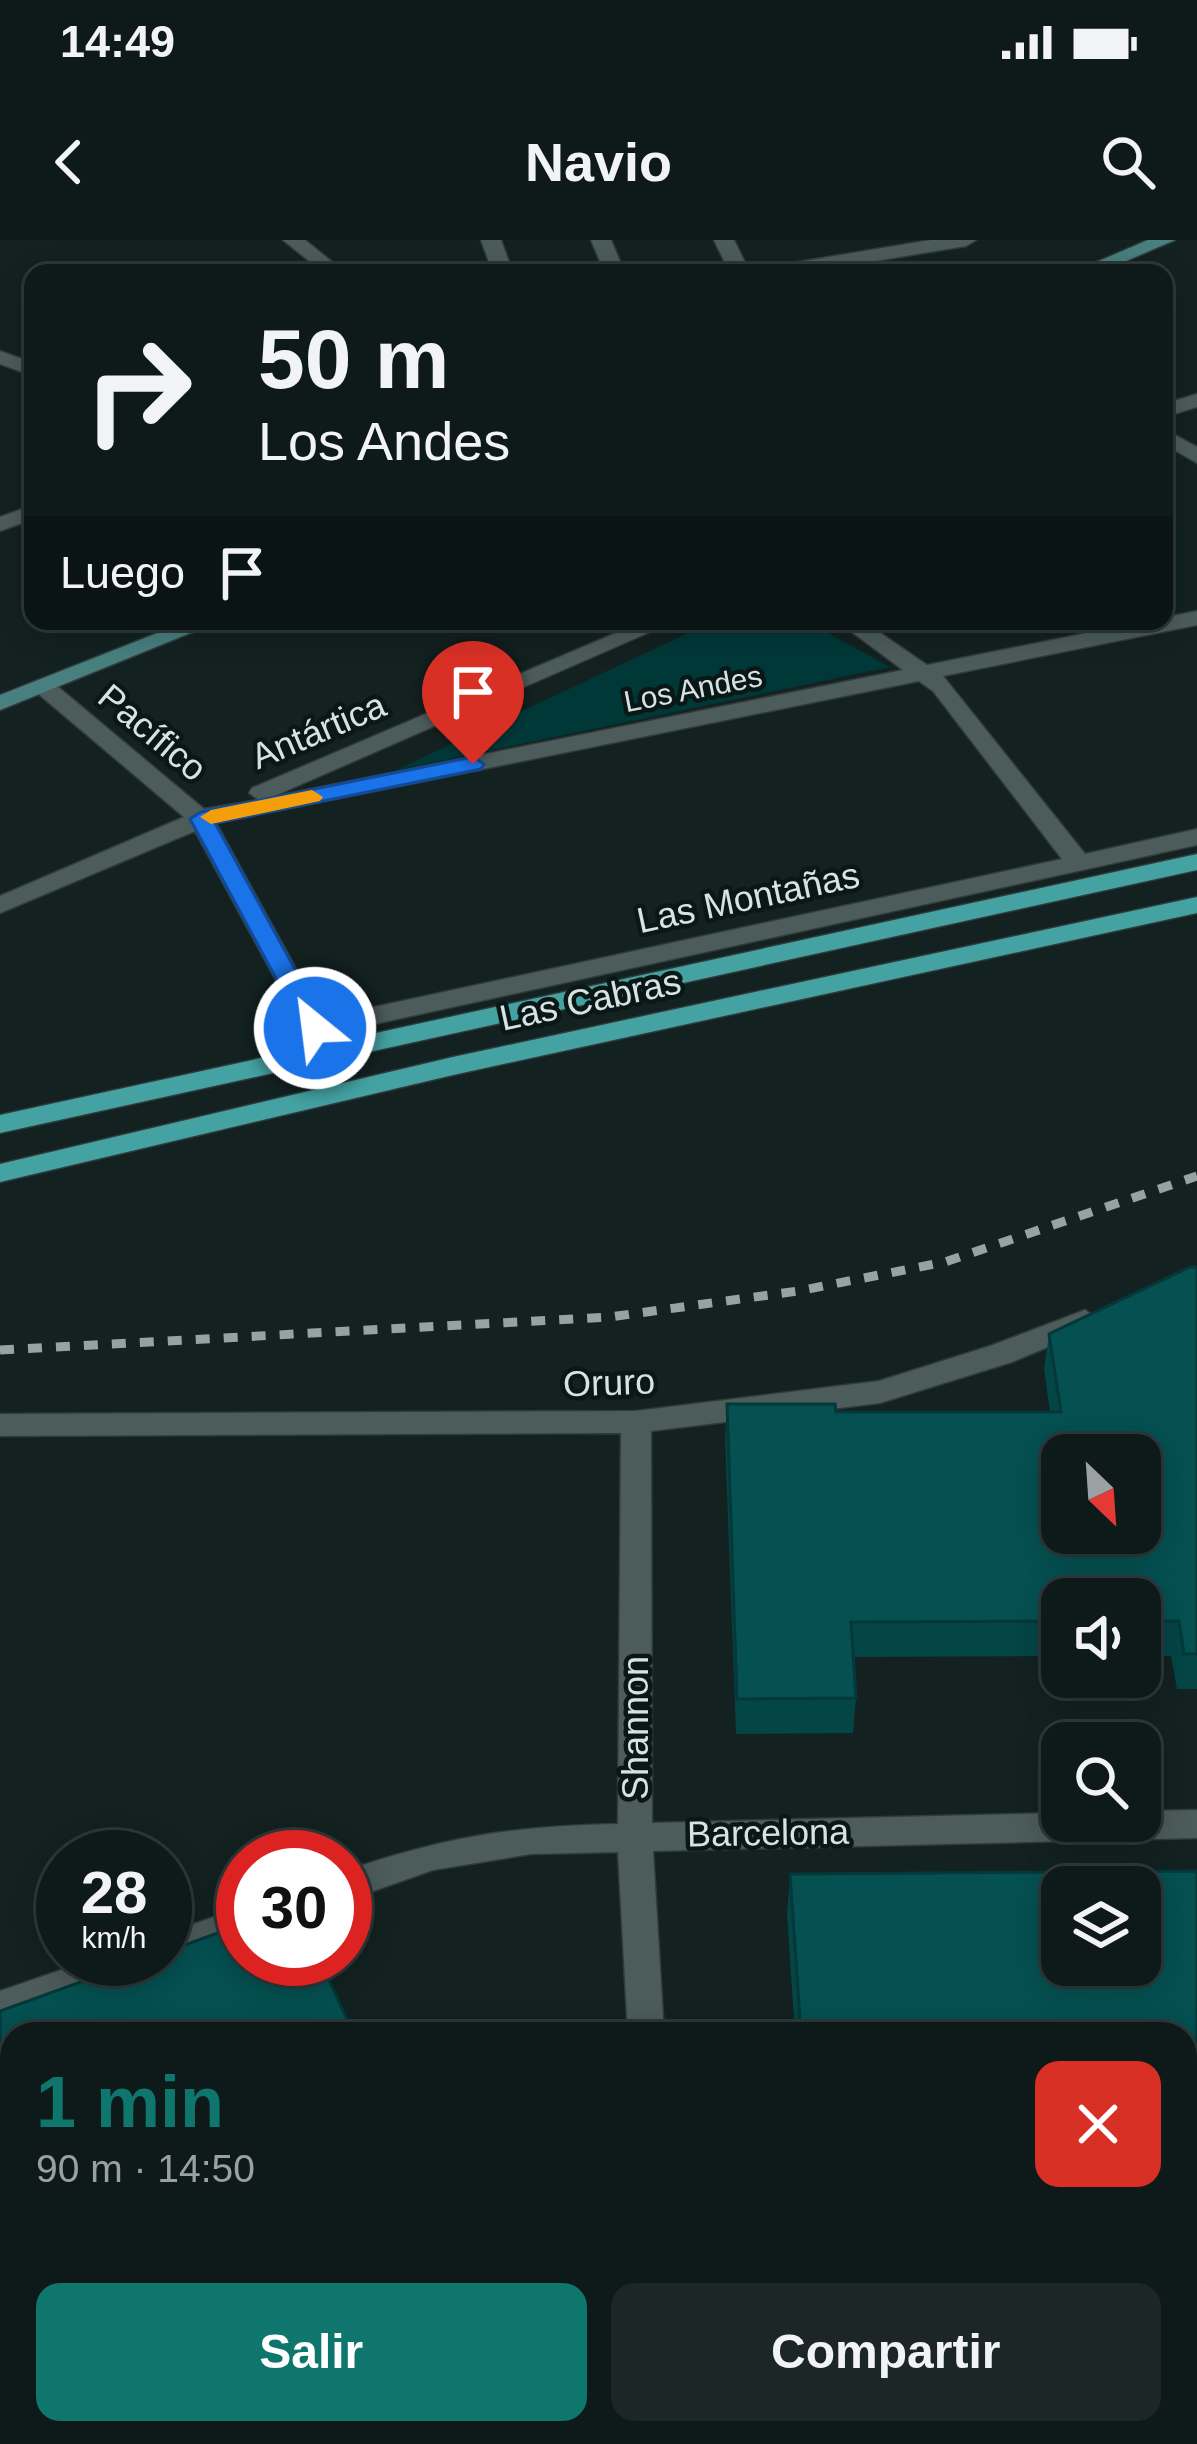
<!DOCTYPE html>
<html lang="es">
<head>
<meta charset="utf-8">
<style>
  :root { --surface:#0e1919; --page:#1c2626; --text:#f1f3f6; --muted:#9ba0a2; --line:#2e3838; --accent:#0f766e }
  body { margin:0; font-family:Arial,sans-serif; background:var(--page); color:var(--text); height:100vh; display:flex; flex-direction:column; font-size:45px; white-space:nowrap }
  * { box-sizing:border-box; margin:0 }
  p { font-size:39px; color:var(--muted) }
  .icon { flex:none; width:66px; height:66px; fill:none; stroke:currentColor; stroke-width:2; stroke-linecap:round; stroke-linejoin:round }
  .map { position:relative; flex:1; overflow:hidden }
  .drawer { position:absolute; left:0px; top:1782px; width:1197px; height:423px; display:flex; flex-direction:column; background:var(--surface); border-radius:36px 36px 0 0; box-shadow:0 6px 30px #0003,0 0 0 3px var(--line) }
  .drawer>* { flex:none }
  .top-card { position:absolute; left:24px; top:24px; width:1149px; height:366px; border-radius:24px; box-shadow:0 6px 30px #0003,0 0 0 3px var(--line); background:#0e1919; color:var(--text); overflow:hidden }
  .needle { width:78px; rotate:155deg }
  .controls { position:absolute; left:1041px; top:1194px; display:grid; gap:24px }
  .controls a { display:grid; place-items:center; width:120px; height:120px; border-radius:24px; background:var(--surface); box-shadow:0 6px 30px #0003,0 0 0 3px var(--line); font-size:60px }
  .speed { position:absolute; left:36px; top:1590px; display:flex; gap:24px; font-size:60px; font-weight:700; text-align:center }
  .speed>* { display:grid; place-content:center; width:156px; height:156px; border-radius:50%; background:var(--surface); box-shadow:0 6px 30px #0003,0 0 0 3px var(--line); line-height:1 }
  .speed small { font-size:30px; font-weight:400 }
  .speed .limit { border:18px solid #d22; background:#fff; color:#111 }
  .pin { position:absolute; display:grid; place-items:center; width:102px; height:102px; color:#fff; margin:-123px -51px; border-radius:50% 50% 50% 0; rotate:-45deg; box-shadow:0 0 12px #0007 }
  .pin .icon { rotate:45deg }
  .me { position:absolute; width:132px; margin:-66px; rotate:331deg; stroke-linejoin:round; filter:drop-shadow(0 0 9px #0008) }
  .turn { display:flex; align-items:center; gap:42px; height:252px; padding:0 36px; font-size:54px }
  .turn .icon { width:156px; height:156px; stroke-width:2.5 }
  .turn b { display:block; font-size:84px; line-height:102px }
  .then { display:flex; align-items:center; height:114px; padding:0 36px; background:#0003; gap:24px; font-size:45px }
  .round { display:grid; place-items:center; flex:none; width:126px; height:126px; border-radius:24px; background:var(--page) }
  .overview { display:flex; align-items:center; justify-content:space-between; height:204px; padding:0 36px }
  h1 { font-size:72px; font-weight:700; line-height:90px; color:var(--accent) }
  .cta { display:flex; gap:24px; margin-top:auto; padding:24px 36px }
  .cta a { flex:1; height:138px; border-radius:24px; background:var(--accent); color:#fff; font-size:48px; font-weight:700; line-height:138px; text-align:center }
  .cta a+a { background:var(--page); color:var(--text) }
  .status { display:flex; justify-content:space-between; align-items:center; height:84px; padding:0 60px; background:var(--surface); direction:ltr }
  .status svg { height:33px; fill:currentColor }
  header { display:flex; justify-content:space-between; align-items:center; height:156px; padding:0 36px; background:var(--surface); font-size:54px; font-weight:700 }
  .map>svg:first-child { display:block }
  .green { fill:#003838 }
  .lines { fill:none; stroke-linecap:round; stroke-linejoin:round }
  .street-casing { stroke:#313a3a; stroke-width:3 }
  .secondary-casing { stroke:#313a3a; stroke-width:3 }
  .primary-casing { stroke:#313a3a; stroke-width:3 }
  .street { fill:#4c5c5b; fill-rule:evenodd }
  .secondary { fill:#487f7f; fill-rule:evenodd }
  .primary { fill:#44a2a2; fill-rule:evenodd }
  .rail { stroke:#97a2a2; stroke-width:9; stroke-dasharray:14 14; stroke-linecap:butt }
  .wall { fill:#044546; fill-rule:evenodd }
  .building { fill:#055051; stroke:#043839; stroke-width:3; fill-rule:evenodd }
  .route { fill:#1a73e8; stroke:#114b97; stroke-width:3 }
  .slow { fill:#f59e0b }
  .labels { text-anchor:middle; stroke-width:9; stroke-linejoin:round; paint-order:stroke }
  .far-street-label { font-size:30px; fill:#d9e2e2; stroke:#0a1717 }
  .street-label { font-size:36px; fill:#d9e2e2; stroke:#0a1717 }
</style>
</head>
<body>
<div class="status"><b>14:49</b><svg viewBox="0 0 49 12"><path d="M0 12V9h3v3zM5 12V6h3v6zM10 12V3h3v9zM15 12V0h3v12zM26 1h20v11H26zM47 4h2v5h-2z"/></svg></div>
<header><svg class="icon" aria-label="back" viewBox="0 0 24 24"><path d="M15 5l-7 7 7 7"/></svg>Navio<svg class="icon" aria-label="search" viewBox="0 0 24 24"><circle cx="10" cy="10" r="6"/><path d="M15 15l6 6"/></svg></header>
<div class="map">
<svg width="1197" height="2204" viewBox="0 0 1197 2204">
  <rect width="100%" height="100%" fill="#132121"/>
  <path class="green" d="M714 381H806L890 427 396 530Z"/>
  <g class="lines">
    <defs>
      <path id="street" d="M283 0H305L346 33H324Z
        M481 0H501L513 33H493Z
        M591 0H611L625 33H605Z
        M714 0H734L750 33H730Z
        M931 0H976L966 6 803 33H758L768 27Z
        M0 111 33 123V136L0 124Z
        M1197 154V167L1164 177V164Z
        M1164 189 1197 207V223L1164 204Z
        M33 265V279L0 291V277Z
        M1197 371V385L943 436 1085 614 1197 589V605L315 797 302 788 195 591 0 673V656L184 577 35 451V441H51L204 569 259 560 249 553 252 548 644 381H675L272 557 903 430 837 381H863L927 425ZM919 441 933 451 1062 619 323 778 216 583Z
        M1085 1070 1100 1080 1096 1087 1012 1122 880 1163 651 1191 652 1583 1062 1573V1581H1140V1571L1197 1570V1598L653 1611 664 1794H628L618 1612 531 1614 433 1630 345 1661V1631C445 1597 512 1586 618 1584L621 1193 0 1196V1174L636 1171 879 1141 990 1106Z
        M243 1667V1697L165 1724 154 1720 150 1730 0 1783V1751L93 1719H165V1694Z
        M655 2193H695L696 2204H656Z"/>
      <path id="secondary" d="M1148 0H1175L1098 33H1071Z
        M188 381H220L0 470V455Z"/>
      <path id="primary" d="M1197 614V630L0 893V875Z
        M1197 657V673L453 835 0 942V924L453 817Z"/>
    </defs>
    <use href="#street" class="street-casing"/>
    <use href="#secondary" class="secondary-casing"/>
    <use href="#primary" class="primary-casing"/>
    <use href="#street" class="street"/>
    <use href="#secondary" class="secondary"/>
    <use href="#primary" class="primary"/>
    <path class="rail" d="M0 1110 610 1077 798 1051 945 1022 1197 936"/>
  </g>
  <path class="wall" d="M1197 1027V1449H1177L1171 1416H1140V1359H1062V1416L853 1417 856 1458 853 1493 736 1494 725 1199 727 1164 836 1172H1050L1044 1129 1049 1094Z
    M1197 1631V2204H820V2193H1185V1794H795L787 1675 790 1634ZM1062 1647H1140V1725H1062Z"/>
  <path class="building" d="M1190 1027H1197V1414H1184L1179 1381H1140V1359H1062V1381L851 1382 856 1458 737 1459 727 1164H835L836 1172H1061L1049 1094ZM1062 1215H1140V1293H1062Z
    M1197 1631V2204H827L826 2193H1185V1794H801L790 1634ZM1062 1647H1140V1725H1062Z
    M243 1684V1719H319L354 1794H12V2193H543L548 2204H0V1771L144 1719H165V1712Z"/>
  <path class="route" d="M473 517 484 524 481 529 215 583 327 788 315 796 306 794 190 579 201 572Z"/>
  <path class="slow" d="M312 550 323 557 320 561 211 584 200 577 211 570Z"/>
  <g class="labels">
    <g class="far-street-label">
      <text transform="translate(693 449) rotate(-11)" y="10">Los Andes</text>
    </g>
    <g class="street-label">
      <text transform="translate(318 490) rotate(-23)" y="13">Antártica</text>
      <text transform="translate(153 492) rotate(40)" y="13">Pacífico</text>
      <text transform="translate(748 657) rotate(-12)" y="13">Las Montañas</text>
      <text transform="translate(590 759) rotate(-12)" y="13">Las Cabras</text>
      <text transform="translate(609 1142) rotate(-2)" y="13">Oruro</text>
      <text transform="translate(635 1488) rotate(-90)" y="13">Shannon</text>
      <text transform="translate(768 1592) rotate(-1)" y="13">Barcelona</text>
    </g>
  </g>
</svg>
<div class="controls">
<a><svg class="needle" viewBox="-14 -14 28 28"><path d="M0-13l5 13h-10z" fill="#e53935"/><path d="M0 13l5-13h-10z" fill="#9ba0a2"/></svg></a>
<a><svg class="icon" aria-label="sound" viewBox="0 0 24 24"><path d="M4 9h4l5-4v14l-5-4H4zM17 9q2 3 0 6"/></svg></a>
<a><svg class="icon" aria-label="search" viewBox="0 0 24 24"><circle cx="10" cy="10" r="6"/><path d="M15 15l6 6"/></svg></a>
<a><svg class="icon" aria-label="layers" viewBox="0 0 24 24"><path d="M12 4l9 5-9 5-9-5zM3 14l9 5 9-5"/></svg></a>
</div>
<div class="speed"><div>28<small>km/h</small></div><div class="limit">30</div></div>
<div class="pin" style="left:473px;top:524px;background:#d93025"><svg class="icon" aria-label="arrive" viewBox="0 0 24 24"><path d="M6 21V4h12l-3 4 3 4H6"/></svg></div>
<svg class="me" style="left:315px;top:788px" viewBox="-20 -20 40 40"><circle r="17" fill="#1a73e8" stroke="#fff" stroke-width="3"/><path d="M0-11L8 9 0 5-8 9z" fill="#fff"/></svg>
<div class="top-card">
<div class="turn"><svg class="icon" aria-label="right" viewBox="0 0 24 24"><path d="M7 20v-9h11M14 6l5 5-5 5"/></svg><div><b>50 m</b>Los Andes</div></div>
<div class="then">Luego<svg class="icon" aria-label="arrive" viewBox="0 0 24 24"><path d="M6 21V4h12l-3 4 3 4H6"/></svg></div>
</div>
<section class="drawer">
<div class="overview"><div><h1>1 min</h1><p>90 m · 14:50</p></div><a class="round" style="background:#d93025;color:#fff"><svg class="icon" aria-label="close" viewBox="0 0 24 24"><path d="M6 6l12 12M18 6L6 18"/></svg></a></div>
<div class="cta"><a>Salir</a><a>Compartir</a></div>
</section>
</div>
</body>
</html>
